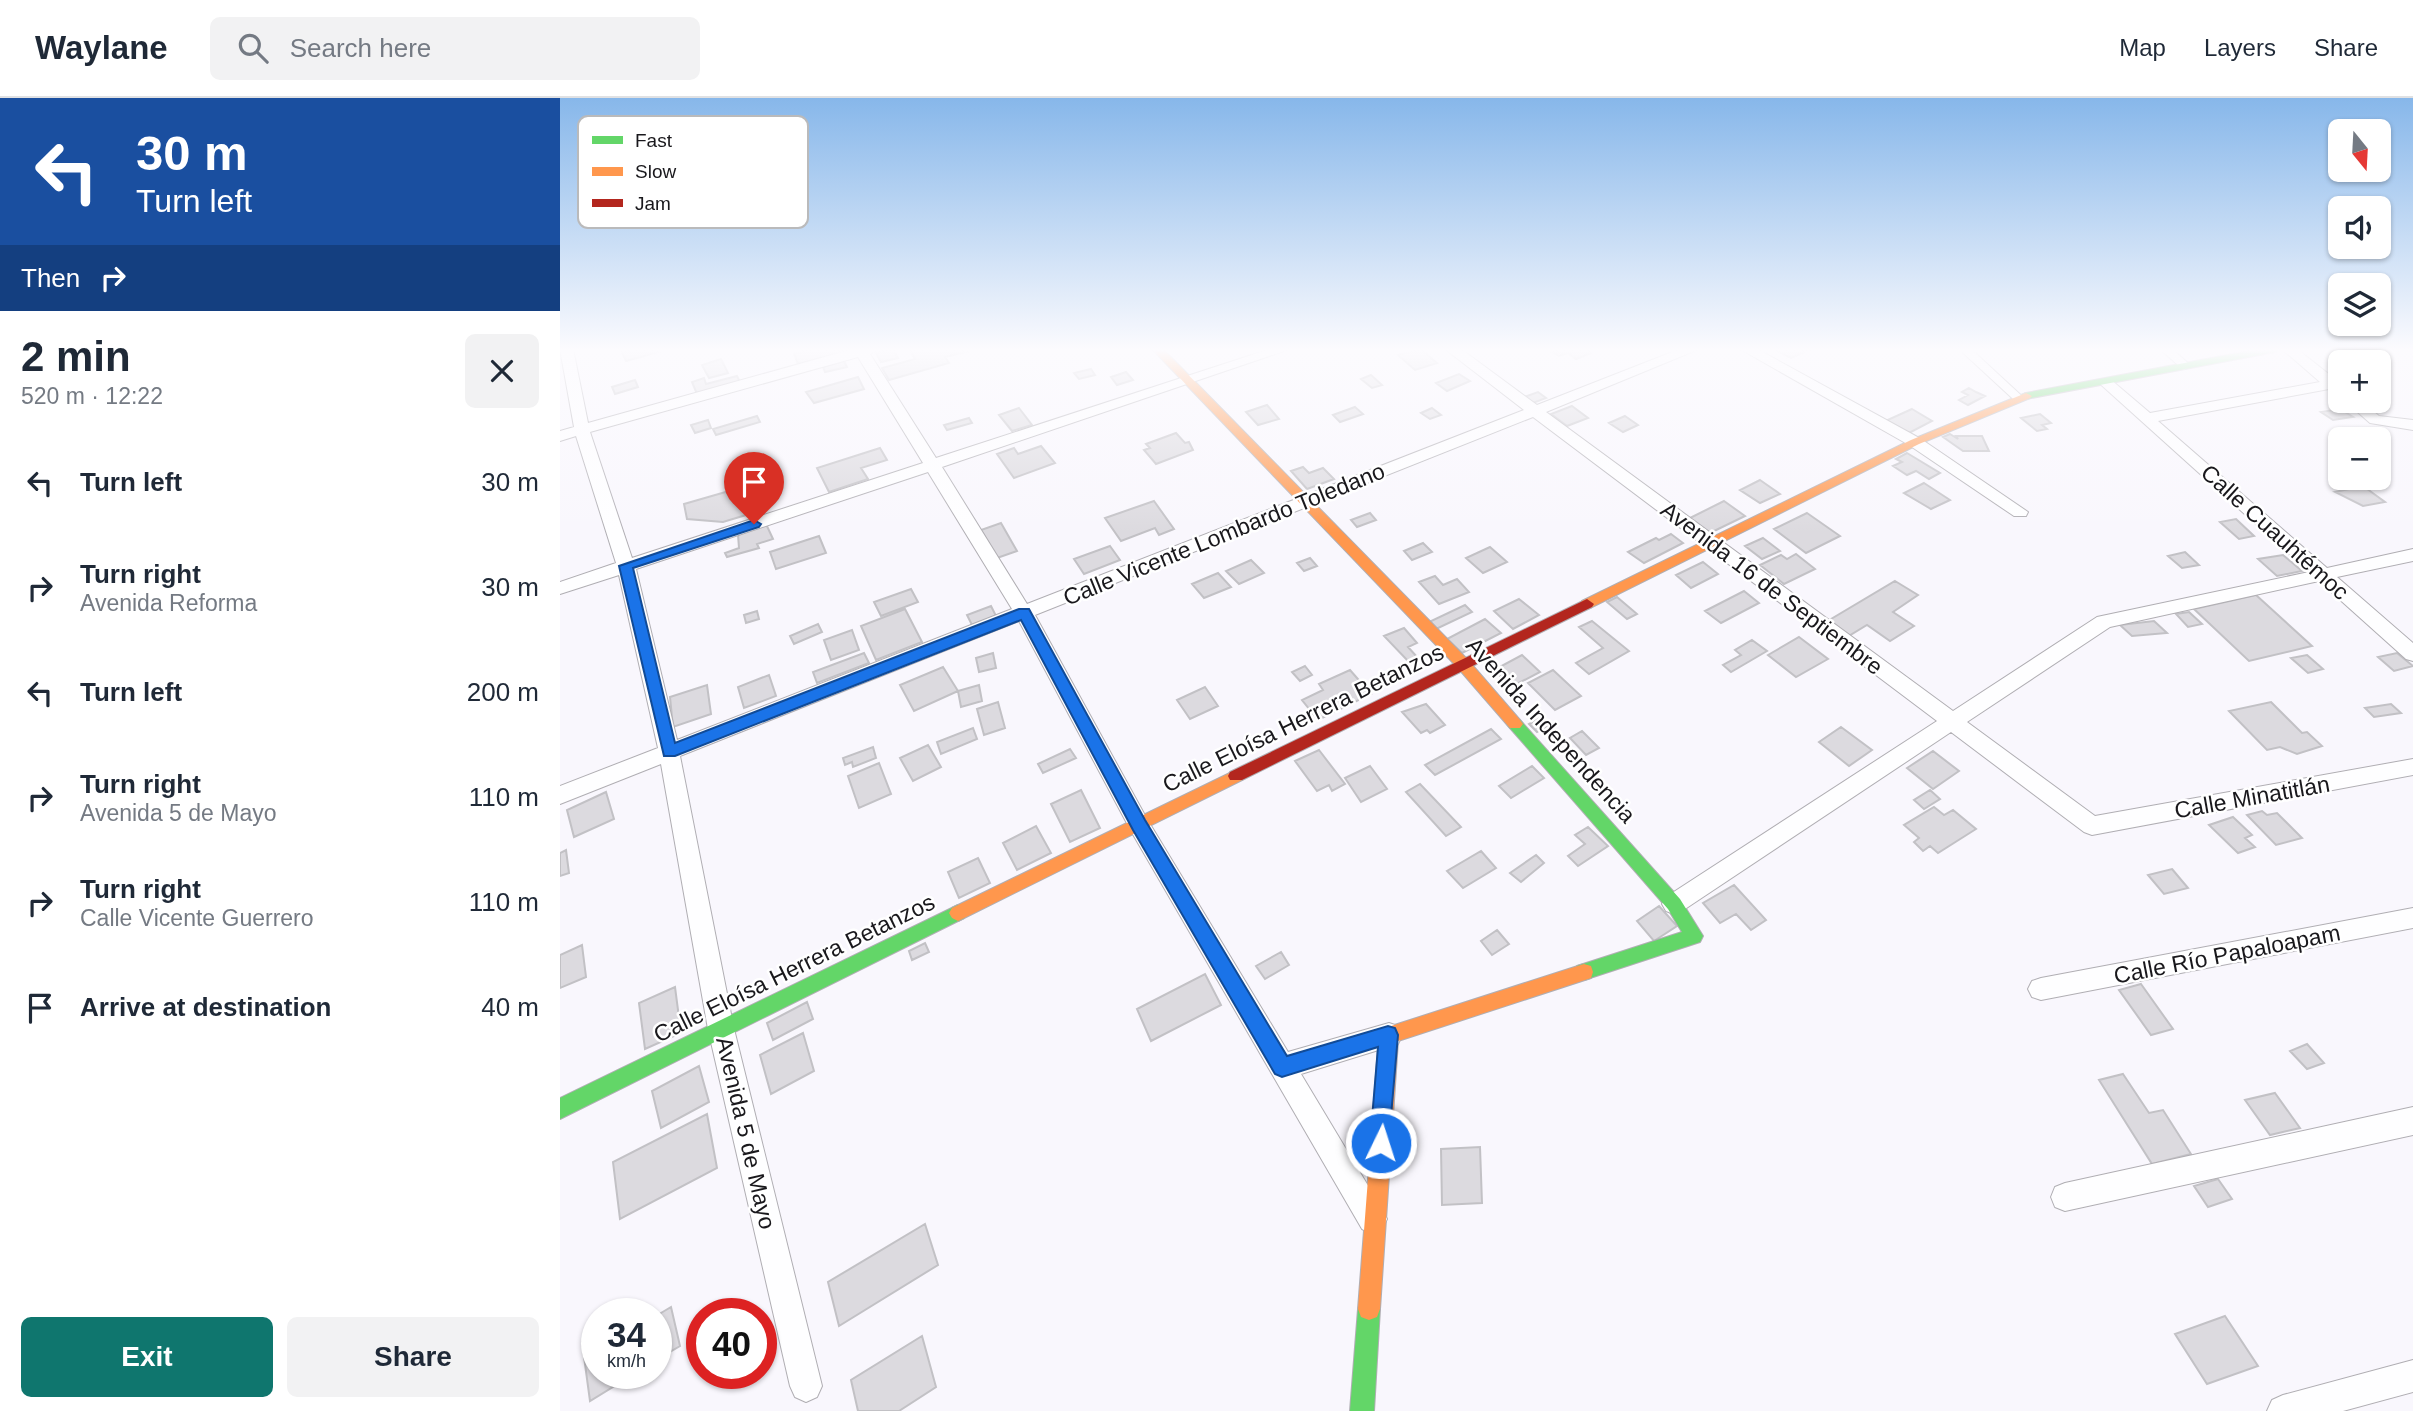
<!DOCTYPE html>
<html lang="en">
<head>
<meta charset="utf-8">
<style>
  :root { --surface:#fff; --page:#f2f2f3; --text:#1f2937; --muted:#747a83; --line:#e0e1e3; --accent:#0f766e }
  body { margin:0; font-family:Arial,sans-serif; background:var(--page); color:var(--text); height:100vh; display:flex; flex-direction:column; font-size:26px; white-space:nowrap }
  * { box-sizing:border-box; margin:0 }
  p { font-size:23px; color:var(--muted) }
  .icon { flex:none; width:38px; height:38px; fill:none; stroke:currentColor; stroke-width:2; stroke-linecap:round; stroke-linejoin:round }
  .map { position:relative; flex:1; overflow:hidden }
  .side { display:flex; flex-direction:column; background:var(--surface); width:560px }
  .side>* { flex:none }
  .banner { background:#1a4fa0; color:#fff; overflow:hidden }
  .needle { width:46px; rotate:162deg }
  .fabs { position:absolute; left:1768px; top:21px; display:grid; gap:14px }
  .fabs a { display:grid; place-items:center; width:63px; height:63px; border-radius:10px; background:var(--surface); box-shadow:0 2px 5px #0004; font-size:35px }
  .speed { position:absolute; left:21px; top:1200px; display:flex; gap:14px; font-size:35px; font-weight:700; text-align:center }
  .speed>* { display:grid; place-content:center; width:91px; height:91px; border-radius:50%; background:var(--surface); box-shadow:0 2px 5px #0004; line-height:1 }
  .speed small { font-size:18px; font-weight:400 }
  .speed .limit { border:10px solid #d22; background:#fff; color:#111 }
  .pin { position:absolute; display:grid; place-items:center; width:60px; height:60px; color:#fff; margin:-72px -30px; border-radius:50% 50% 50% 0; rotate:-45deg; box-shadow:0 0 7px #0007 }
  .pin .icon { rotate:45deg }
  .me { position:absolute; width:77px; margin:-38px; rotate:4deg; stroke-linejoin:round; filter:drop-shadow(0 0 5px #0008) }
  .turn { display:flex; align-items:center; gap:24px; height:147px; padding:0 21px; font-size:32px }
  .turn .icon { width:91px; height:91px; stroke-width:2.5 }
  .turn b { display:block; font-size:49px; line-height:60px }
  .then { display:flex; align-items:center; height:66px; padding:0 21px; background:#0003; gap:14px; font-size:26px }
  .round { display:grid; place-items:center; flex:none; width:74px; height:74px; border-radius:10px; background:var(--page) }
  .headline { display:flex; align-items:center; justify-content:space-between; height:119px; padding:0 21px }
  h1 { font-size:42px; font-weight:800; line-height:52px }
  .action { display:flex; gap:14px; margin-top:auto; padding:14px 21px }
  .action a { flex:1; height:80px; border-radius:10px; background:var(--accent); color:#fff; font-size:28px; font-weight:800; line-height:80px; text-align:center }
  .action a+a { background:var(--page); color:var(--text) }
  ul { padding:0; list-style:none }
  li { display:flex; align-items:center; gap:21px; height:105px; padding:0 21px }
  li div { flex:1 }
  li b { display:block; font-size:26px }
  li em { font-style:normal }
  header { display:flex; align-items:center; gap:42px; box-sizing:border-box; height:98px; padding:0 35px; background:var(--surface); border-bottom:2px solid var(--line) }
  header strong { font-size:33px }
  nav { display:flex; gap:38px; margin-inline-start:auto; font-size:24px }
  .search { width:490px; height:63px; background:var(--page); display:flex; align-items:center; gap:18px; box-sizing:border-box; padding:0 24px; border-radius:10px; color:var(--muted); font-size:26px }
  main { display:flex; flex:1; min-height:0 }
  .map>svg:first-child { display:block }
  .building { fill:#dcdadf; stroke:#c2c1c5; stroke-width:2 }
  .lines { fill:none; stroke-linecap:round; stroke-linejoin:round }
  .lane-casing { stroke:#b0aeb3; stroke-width:10 }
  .street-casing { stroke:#b0aeb3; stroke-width:2 }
  .fast-casing { stroke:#b0aeb3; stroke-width:2 }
  .slow-casing { stroke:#b0aeb3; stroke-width:2 }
  .jam-casing { stroke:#b0aeb3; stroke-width:2 }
  .lane { stroke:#fefeff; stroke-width:8 }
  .street { fill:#fefeff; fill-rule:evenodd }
  .fast { fill:#63d668; fill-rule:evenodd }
  .slow { fill:#ff974d; fill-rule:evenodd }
  .jam { fill:#b3261e; fill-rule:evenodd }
  .route { fill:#1a73e8; stroke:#114b97; stroke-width:2 }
  .labels { text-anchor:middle; stroke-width:5; stroke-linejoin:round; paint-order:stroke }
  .street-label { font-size:23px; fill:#19181c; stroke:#fff }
  .key { fill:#fff; stroke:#bababb; stroke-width:2 }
  .key-label { font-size:19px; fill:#19181c }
</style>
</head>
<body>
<header>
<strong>Waylane</strong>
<div class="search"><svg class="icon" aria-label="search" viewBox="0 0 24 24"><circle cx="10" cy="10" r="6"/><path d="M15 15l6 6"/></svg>Search here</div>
<nav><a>Map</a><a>Layers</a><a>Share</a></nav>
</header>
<main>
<section class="side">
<div class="banner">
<div class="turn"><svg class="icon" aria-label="left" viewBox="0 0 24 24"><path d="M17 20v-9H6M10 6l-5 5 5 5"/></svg><div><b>30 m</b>Turn left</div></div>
<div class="then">Then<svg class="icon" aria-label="right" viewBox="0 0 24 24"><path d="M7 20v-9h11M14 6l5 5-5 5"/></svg></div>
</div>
<div class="headline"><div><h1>2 min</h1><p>520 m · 12:22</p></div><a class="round"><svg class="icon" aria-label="close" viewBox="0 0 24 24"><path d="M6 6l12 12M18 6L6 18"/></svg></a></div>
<ul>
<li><svg class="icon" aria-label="left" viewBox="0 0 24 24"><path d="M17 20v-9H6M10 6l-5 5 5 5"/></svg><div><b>Turn left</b></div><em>30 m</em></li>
<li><svg class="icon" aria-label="right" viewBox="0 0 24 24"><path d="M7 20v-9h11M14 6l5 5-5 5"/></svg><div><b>Turn right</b><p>Avenida Reforma</p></div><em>30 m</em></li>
<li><svg class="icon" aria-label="left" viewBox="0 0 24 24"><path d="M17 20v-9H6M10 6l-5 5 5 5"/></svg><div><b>Turn left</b></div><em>200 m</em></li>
<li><svg class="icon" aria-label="right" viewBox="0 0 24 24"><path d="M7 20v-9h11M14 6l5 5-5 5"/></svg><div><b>Turn right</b><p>Avenida 5 de Mayo</p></div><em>110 m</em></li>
<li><svg class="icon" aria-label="right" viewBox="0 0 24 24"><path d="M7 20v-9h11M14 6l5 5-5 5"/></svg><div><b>Turn right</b><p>Calle Vicente Guerrero</p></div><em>110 m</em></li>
<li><svg class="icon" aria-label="arrive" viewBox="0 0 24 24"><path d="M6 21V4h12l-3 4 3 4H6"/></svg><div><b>Arrive at destination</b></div><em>40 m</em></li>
</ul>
<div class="action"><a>Exit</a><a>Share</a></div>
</section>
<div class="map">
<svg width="1853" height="1313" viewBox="0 0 1853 1313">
  <rect width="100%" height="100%" fill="#f9f7fd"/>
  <path class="building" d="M75 251H97L99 254 66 263 62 254Z
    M253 251H278L280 256 238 266 234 256Z
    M333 251 338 260 321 264 316 255Z
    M349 251H408L409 253 385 259 389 265 329 282 322 270 355 261Z
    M861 251 877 265 855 272 838 257Z
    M1001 251H1025L1031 255 1016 261 1008 255 999 258 992 254Z
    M1213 251H1251L1231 260Z
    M161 261 168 275 149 280 142 267Z
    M284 263 287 269 265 274 263 269Z
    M531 271 535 277 519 281 514 275Z
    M566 274 573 282 557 287 551 279Z
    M899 276 910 283 887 293 876 285Z
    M811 277 822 287 812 290 801 281Z
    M177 278 180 284 137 296 132 284 144 280 146 286Z
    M298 279 304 291 254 305 246 294Z
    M75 282 78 289 55 296 52 289Z
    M1409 290 1416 294 1425 298 1408 307 1399 302 1408 297 1402 294Z
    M978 294 986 300 973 305 964 299Z
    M707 307 719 321 698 327 686 314Z
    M1012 308 1028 320 1007 328 991 316Z
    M795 309 803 316 780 324 773 317Z
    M459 310 472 327 452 333 439 317Z
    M872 310 881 317 870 321 861 315Z
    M1352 311 1372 323 1345 337 1323 324Z
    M1780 311 1793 319 1773 322 1761 314Z
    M1480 316 1491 325 1482 327 1487 331 1477 333 1461 320Z
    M197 318 200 324 156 337 153 331Z
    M1065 318 1078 327 1063 334 1049 325Z
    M409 320 412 325 387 332 384 327Z
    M148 322 151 330 135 335 131 327Z
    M616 335 625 345 629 344 633 352 596 366 584 352 590 350 586 346Z
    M1390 336 1398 341 1396 338H1422L1429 353H1403L1383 339Z
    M481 348 495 365 454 380 437 356 454 350 458 356Z
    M320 350 327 362 301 370 308 381 269 394 257 370Z
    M1347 355 1380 375 1369 381 1356 373 1347 377 1333 368 1342 364 1336 361Z
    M743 369 749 375 763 370 774 381 747 391 731 373Z
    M1200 382 1220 396 1200 405 1180 392Z
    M1364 385 1390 402 1371 411 1344 395Z
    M1803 388 1825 404 1803 408 1775 394Z
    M176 391 186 417 163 424 127 421 124 406Z
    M594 403 614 431 599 437 595 430 561 443 545 420Z
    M1164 403 1185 418 1150 435 1130 420Z
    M810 415 816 422 797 429 791 422Z
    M1247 415 1280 438 1246 455 1214 431Z
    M1676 421 1694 438 1679 441 1660 424Z
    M441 425 457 453 437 460 421 432Z
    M206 426 213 441 197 446 199 450 167 459 165 455 179 450 178 437Z
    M1111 436 1123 445 1084 465 1068 454 1096 440 1099 442Z
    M259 438 266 455 216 471 210 454Z
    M1203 440 1220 453 1202 461 1185 448Z
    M863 445 872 454 852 462 844 453Z
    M550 448 560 462 524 476 514 461Z
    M930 449 947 464 923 475 906 460Z
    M1625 454 1639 467 1622 470 1608 458Z
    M1236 456 1255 471 1224 486 1200 467 1221 457 1227 461Z
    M1723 457 1742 473 1717 478 1698 461Z
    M750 460 757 468 744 473 737 465Z
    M691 462 704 475 679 486 666 473Z
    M1143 464 1158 476 1131 490 1116 477Z
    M658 475 671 489 644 500 632 486Z
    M875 478 883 487 897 481 909 494 879 506 859 484Z
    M1335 483 1358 497 1333 514 1354 528 1330 543 1307 527 1287 539 1266 524Z
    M351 491 358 504 321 518 314 504Z
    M1184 493 1199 505 1161 525 1145 513Z
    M1696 497 1752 548 1689 563 1634 511Z
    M1057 499 1077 516 1067 521 1047 504Z
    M959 501 979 517 953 531 934 513Z
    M905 507 912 514 876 531 869 524Z
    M431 508 436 518 412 527 407 517Z
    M345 511 362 544 316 562 301 528Z
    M197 513 199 521 186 525 184 517Z
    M1629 514 1642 526 1628 529 1616 516Z
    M925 521 941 535 902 555 887 541Z
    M1032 523 1069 553 1029 576 1016 565 1043 550 1019 529Z
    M1594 523 1607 535 1572 538 1560 527Z
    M258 526 262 534 234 546 230 538Z
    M844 530 857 545 848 549 857 559 848 563 824 538Z
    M292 532 299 552 271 562 264 542Z
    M1239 539 1268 561 1236 579 1208 557Z
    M1192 542 1207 553 1171 574 1163 567 1181 557 1175 552Z
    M304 555 309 565 257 585 253 574Z
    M433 555 436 570 419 574 416 560Z
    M1837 555 1853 568 1834 573 1818 559Z
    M962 557 980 574 951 589 934 572Z
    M1747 557 1763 571 1748 575 1731 560Z
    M745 568 752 577 740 583 732 574Z
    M383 569 398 593 354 613 340 587Z
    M790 572 811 596 758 622 742 602 763 592 759 586Z
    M993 572 1021 598 995 612 968 585Z
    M209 577 216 598 184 610 178 589Z
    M147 587 151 616 113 629 110 599Z
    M419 587 422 603 401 609 398 593Z
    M645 589 658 608 630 621 617 602Z
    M438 604 445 630 424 637 417 611Z
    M1711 604 1742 635 1747 634 1762 648 1737 656 1720 649 1707 652 1669 613Z
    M866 606 885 627 870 635 867 632 861 635 842 614Z
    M1831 606 1841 615 1814 619 1805 610Z
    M982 619 990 627 977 634 969 626Z
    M1281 629 1312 652 1289 668 1259 644Z
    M413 630 417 641 381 656 377 644Z
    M931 631 941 641 875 677 865 667Z
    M1022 633 1039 650 1026 657 1010 640Z
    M368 647 381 669 353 683 340 660Z
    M313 649 316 660 293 669 292 664 285 667 283 660Z
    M510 651 516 660 483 675 478 666Z
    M759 652 785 686 772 693 769 687 757 693 735 663Z
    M1373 653 1399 673 1373 691 1347 670Z
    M319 665 331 696 299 710 288 678Z
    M810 668 827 691 801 704 785 680Z
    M972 668 984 680 951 700 939 688Z
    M860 686 901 729 886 738 846 694Z
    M521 692 540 730 510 744 491 706Z
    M1370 692 1380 701 1364 711 1354 702Z
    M46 694 54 721 14 739 7 712Z
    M1374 709 1384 717 1393 712 1416 731 1378 755 1370 748 1363 753 1354 744 1359 740 1344 727Z
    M1702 713 1707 717 1717 715 1742 740 1716 747 1687 717Z
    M1673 719 1692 737 1685 740 1695 749 1678 755 1649 727Z
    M476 728 491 755 457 772 443 745Z
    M1028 729 1048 748 1018 768 1008 758 1025 746 1015 737Z
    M6 752 9 775 0 778V755Z
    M921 753 936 770 903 790 887 773Z
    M976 757 984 765 961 784 950 775Z
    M418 760 430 785 399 800 388 774Z
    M1612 771 1628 790 1604 796 1588 777Z
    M1174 787 1206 822 1191 832 1176 816 1160 825 1143 805Z
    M1099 808 1117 828 1094 843 1077 823Z
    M937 832 949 846 932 857 921 843Z
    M365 845 369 854 352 862 349 853Z
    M22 847 26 879 0 890V857Z
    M721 854 729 867 705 881 696 868Z
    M645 876 661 907 591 943 577 911Z
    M1581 886 1613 931 1591 937 1559 892Z
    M115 889 121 935 85 951 79 905Z
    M247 904 253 921 213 942 207 925Z
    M243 935 254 973 211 996 200 957Z
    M1747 946 1764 965 1747 971 1730 953Z
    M139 968 149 1004 101 1030 92 993Z
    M1563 976 1589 1015 1603 1012 1631 1056 1592 1066 1539 982Z
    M1715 995 1740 1030 1710 1037 1685 1002Z
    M147 1016 157 1070 60 1121 53 1064Z
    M920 1049 922 1105 882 1107 881 1051Z
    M1658 1081 1672 1101 1648 1109 1634 1088Z
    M365 1126 378 1167 279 1228 268 1184Z
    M111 1209 120 1248 96 1262V1218Z
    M1665 1218 1698 1268 1647 1286 1615 1236Z
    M37 1236V1276H74L30 1303 22 1244Z
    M362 1238 376 1289 339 1313H298L291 1282Z"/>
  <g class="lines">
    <defs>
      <path id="lane" d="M1606 251 1624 267
        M1406 252 1458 300"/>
      <path id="street" d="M0 251H13L28 325 293 251H319L310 256 376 360 710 251H730L382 369 467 506 964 312 885 251H901L977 307 1120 251H1139L986 314 1393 613 1537 519 1749 474 1538 284 1540 281H1550L1590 315 1760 284 1722 251H1737L1780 285V295L1769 291 1598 323 1767 470 1853 451V463L1777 479 1853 545V563L1846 561 1759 483 1550 529 1407 624 1535 718 1853 661V677L1532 737 1524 734 1391 634 1122 813 1114 816 1106 813 1102 806 1106 799 1377 623 973 319 475 517 587 721 728 954 829 925 838 928 842 937 838 946 741 976 822 1111 827 1121 822 1131 812 1136 802 1131 571 733 459 523 120 658 174 931 262 1288 257 1299 246 1304 235 1299 230 1288 148 931 101 666 0 706V688L98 650 59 477 0 496V484L56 465 16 338 0 343V333L14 329ZM298 259 363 365 72 460 30 334ZM368 374 452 511 117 642 76 471Z
        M1180 251H1197L1361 341 1468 414 1466 418H1454L1349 347Z
        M1785 303H1801L1819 318 1853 322V332L1810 325Z
        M1853 810V830L1481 902 1472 899 1468 891 1472 883 1481 880Z
        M1853 1009V1037L1505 1113 1495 1109 1491 1099 1495 1089 1505 1085Z
        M1853 1262V1294L1783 1313H1707L1712 1302 1723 1297Z"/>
      <path id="fast" d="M1699 251H1720L1715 254 1466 301 1460 298 1466 295Z
        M955 620 960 622 1120 801 1143 838 1140 844 1024 882 1017 880 1015 874 1017 868 1122 834 1108 811 950 630 947 626 950 622Z
        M398 807 404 810 407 815 404 820 0 1021V1000Z
        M809 1200 817 1203 820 1211 814 1313H790L798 1211 801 1203Z"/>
      <path id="slow" d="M592 251H603L908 562 960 622 963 626 960 630H950L898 570Z
        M1466 295 1472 298 1470 300 1359 346 1032 509 1027 511 1020 506 1022 503 1351 342Z
        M676 672 682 674 684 678 682 682 404 820 398 823 392 820 389 815 392 810Z
        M1024 866 1031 868 1033 874 1031 880 838 943 820 1211 817 1219 809 1222 801 1219 798 1211 819 937 822 931Z"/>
      <path id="jam" d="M1027 501 1034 506 1032 509 682 682H670L668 678 670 674Z"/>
    </defs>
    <use href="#lane" class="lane-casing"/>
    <use href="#street" class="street-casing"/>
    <use href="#fast" class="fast-casing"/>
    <use href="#slow" class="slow-casing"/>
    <use href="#jam" class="jam-casing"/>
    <use href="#lane" class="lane"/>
    <use href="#street" class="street"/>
    <use href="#fast" class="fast"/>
    <use href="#slow" class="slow"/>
    <use href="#jam" class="jam"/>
  </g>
  <linearGradient id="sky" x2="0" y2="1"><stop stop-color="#87b7ea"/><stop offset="0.58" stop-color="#fcfbfe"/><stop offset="1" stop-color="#fcfbfe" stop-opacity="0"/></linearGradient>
  <rect width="1853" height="435" fill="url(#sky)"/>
  <path class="route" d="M194 422 201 426 199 429 73 470 115 645 459 511H469L585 722 727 958 828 928 835 930 838 937 828 1053 821 1056 813 1053 810 1045 818 949 722 979 715 976 573 732 461 522 115 658H104L59 468Z"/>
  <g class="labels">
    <g class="street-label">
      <text transform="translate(1715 434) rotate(42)" y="8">Calle Cuauhtémoc</text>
      <text transform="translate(664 436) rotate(-22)" y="8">Calle Vicente Lombardo Toledano</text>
      <text transform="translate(1212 490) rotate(37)" y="8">Avenida 16 de Septiembre</text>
      <text transform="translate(743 620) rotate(-26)" y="8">Calle Eloísa Herrera Betanzos</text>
      <text transform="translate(991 632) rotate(48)" y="8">Avenida Independencia</text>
      <text transform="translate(1692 699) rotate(-10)" y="8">Calle Minatitlán</text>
      <text transform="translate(1667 856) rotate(-11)" y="8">Calle Río Papaloapam</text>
      <text transform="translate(234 870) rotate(-26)" y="8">Calle Eloísa Herrera Betanzos</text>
      <text transform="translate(186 1035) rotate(77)" y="8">Avenida 5 de Mayo</text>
    </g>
  </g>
  <rect x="18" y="18" width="230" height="112" rx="10" class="key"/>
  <rect x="32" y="38" width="31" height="8" fill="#63d668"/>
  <rect x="32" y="69" width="31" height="9" fill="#ff974d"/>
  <rect x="32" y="101" width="31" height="8" fill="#b3261e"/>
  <g class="key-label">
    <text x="75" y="49">Fast</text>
    <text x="75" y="80">Slow</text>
    <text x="75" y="112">Jam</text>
  </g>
</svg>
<div class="fabs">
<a><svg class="needle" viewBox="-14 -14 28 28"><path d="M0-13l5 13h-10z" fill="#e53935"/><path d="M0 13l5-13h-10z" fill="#747a83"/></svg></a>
<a><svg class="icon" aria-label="sound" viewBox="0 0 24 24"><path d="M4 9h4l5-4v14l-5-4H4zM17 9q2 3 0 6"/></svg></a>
<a><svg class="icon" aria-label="layers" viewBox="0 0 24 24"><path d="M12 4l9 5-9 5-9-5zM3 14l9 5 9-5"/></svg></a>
<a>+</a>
<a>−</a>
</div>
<div class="speed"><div>34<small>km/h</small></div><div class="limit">40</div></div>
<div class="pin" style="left:194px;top:426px;background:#d93025"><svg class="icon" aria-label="arrive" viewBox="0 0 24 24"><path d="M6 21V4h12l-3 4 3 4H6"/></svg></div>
<svg class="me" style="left:821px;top:1045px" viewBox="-20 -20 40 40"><circle r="17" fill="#1a73e8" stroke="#fff" stroke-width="3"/><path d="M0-11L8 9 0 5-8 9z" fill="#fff"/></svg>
</div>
</main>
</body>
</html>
